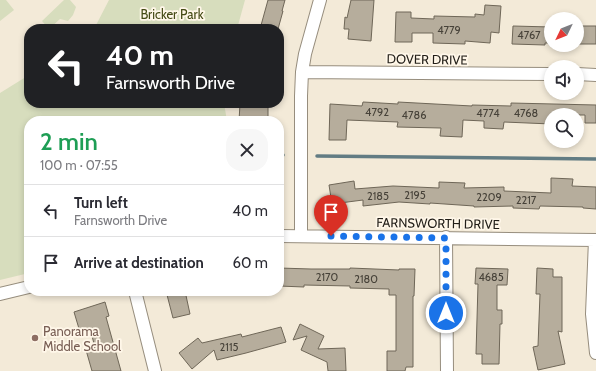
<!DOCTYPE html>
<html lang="en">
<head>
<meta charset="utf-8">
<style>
  :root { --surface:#fff; --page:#f7f7f7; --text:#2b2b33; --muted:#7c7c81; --line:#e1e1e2 }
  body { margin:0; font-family:Cabin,sans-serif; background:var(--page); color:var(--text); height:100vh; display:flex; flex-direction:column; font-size:15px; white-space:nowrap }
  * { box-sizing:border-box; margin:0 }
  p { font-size:13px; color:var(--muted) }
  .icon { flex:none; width:22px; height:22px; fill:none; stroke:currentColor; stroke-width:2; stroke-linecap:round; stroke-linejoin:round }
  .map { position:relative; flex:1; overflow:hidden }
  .side { position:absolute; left:24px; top:116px; width:260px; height:180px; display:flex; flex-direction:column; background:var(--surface); border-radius:16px; box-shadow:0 2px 6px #0003 }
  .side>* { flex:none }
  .banner { position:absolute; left:24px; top:24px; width:260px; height:84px; border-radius:16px; box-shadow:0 2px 6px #0003; background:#202124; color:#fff; overflow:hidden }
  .needle { width:26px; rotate:227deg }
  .buttons { position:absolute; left:544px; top:12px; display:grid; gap:8px }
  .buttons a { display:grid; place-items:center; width:40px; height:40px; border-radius:50%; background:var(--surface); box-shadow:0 2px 6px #0003; font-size:20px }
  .pin { position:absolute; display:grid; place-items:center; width:34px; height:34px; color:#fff; margin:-41px -17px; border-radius:50% 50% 50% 0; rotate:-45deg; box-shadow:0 0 4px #0007 }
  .pin .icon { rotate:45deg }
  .me { position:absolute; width:44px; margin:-22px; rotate:0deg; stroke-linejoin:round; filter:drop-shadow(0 0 3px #0008) }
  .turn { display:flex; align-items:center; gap:14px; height:84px; padding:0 16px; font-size:18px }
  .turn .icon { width:52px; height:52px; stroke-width:2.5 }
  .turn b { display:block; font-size:28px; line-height:34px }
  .round { display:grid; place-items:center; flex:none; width:42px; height:42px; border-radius:16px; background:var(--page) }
  .overview { display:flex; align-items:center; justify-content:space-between; height:68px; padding:0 16px }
  h1 { font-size:24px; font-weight:600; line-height:30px; color:#1e9e55 }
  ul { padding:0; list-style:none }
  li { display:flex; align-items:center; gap:12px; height:52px; padding:0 16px; border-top:1px solid var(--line) }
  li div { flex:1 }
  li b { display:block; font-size:15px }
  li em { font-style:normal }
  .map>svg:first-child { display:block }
  .green { fill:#d7ddbd }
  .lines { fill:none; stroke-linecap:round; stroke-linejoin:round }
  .stream { stroke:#627c83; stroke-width:3.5 }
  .building { fill:#b6ad9c; stroke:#6f6758 }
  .street-casing { stroke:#968d7d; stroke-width:14 }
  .street { stroke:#fff; stroke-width:12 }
  .route { stroke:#1a73e8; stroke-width:7; stroke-dasharray:0 12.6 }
  .education-dot { fill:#8d6e63; stroke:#fff7e9; stroke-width:1.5 }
  .labels { text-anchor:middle; stroke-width:3.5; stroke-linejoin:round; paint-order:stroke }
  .number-label { font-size:11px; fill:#474239 }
  .park-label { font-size:13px; fill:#444a14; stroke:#fff7e9 }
  .street-label { font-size:13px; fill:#221e18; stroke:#fff7e9 }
  .education-label { font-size:13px; fill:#785e54; stroke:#fff7e9; text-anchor:start }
</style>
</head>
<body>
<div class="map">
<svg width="596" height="371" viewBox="0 0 596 371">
  <rect width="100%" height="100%" fill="#f3ead8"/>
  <path class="green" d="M0 0H6L14 10 0 21Z
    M64 0H70L76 7 73 15 68 21 60 19 49 29 42 21Z
    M109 0H245L237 29H94Z
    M29 75V103H224L227 121H29V273L0 280V93Z"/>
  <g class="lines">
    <path class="stream" d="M279 155H283
      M317 156 596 159"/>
  </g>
  <path class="building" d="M268 0H285L282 11H283L278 29H260Z
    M351 0H374L371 41 348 39 349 29H344L345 17 347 18Z
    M485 5 501 6 499 33 491 32 490 43 465 41V44L433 43V33H412V42H395L396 12H411V18L434 19V16L475 17V14L484 15Z
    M513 26 551 27V43H545V45L512 44Z
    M577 26H596V44H577Z
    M363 102 398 104V102L472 106V105L511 106V103L596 105V123H585V115H551V124L504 122 503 129 484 128V121L463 120 462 137 440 136 441 128 397 127 398 122 347 120 346 140H329L330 104 362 106Z
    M240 104 268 105V121H239Z
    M551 178 573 179 572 186 596 187V209L583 208V207L540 206 539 209 513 208V206L474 207V206L430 203V204L399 202 363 206V200L332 204 329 185 354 181 355 189 393 186 439 188V182L465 183 464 188 504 187V191L551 193Z
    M279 268 311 269H350V268L399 270V269H415L414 296H413V367H406L405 371H387V351H396V295H389V289L350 288V286L304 285V287L279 286Z
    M476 268 508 269 507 285H497V310H502V324H500L499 364H482V354H476L478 284H475Z
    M537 268 553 269V277H562V332L558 331 565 364 538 370 533 347 538 346 540 294H536Z
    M166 291H185L190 314 173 318Z
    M105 302 109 316 106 317 121 371H92L86 350 95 347 90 329 80 332 74 312Z
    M300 324 324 336 318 349 345 348 346 371H328L327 362 301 350 307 336 293 340Z
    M281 327 286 342 246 353 217 360 214 350 192 369 179 353 198 338 202 343 241 334 242 337Z"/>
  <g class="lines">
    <defs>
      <path id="street" d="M302 72 551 74
        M577 74 596 75
        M301 235V96L302 72 305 54 320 0
        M279 236 596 240
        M446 237 447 371
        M595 240 592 314 596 353
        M135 291 155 371
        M0 294 29 287"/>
    </defs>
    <use href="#street" class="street-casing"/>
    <use href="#street" class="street"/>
  </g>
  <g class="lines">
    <path class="route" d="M331 236 446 238V313"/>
  </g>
  <circle class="education-dot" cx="35" cy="338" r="4"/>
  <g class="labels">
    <g class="number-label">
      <text x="449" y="34">4779</text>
      <text x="529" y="39">4767</text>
      <text x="377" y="116">4792</text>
      <text x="488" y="117">4774</text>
      <text x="526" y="117">4768</text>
      <text x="414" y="119">4786</text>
      <text x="415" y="199">2195</text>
      <text x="378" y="200">2185</text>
      <text x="489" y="201">2209</text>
      <text x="526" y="204">2217</text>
      <text x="327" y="281">2170</text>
      <text x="491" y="281">4685</text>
      <text x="366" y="283">2180</text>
      <text x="229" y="351">2115</text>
    </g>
    <g class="park-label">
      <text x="172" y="19">Bricker Park</text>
    </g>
    <g class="street-label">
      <text transform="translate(427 59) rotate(1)" y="5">DOVER DRIVE</text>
      <text transform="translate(438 223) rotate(1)" y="5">FARNSWORTH DRIVE</text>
    </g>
    <g class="education-label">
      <text x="43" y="336">Panorama<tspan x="43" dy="15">Middle School</tspan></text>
    </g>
  </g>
</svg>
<div class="buttons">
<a><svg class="needle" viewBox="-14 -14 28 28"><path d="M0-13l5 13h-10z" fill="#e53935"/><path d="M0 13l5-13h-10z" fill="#7c7c81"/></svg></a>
<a><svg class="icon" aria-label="sound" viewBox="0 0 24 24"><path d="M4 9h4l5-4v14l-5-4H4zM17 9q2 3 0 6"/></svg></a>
<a><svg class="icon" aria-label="search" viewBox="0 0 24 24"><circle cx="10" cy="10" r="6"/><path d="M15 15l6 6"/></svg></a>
</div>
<div class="pin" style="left:331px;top:236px;background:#d93025"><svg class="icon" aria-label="arrive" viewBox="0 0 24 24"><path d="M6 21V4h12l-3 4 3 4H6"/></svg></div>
<svg class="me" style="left:446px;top:313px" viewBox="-20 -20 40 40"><circle r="17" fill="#1a73e8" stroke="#fff" stroke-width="3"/><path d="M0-11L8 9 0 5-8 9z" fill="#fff"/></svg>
<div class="banner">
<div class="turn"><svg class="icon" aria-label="left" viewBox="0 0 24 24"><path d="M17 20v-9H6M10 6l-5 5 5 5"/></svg><div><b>40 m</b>Farnsworth Drive</div></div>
</div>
<section class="side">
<div class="overview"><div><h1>2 min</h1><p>100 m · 07:55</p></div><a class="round"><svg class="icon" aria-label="close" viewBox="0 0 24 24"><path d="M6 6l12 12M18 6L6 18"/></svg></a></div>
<ul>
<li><svg class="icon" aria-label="left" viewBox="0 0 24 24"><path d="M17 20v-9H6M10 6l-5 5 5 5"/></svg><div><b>Turn left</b><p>Farnsworth Drive</p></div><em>40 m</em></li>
<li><svg class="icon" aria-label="arrive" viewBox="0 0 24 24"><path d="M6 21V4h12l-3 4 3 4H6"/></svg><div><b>Arrive at destination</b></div><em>60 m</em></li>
</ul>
</section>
</div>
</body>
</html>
